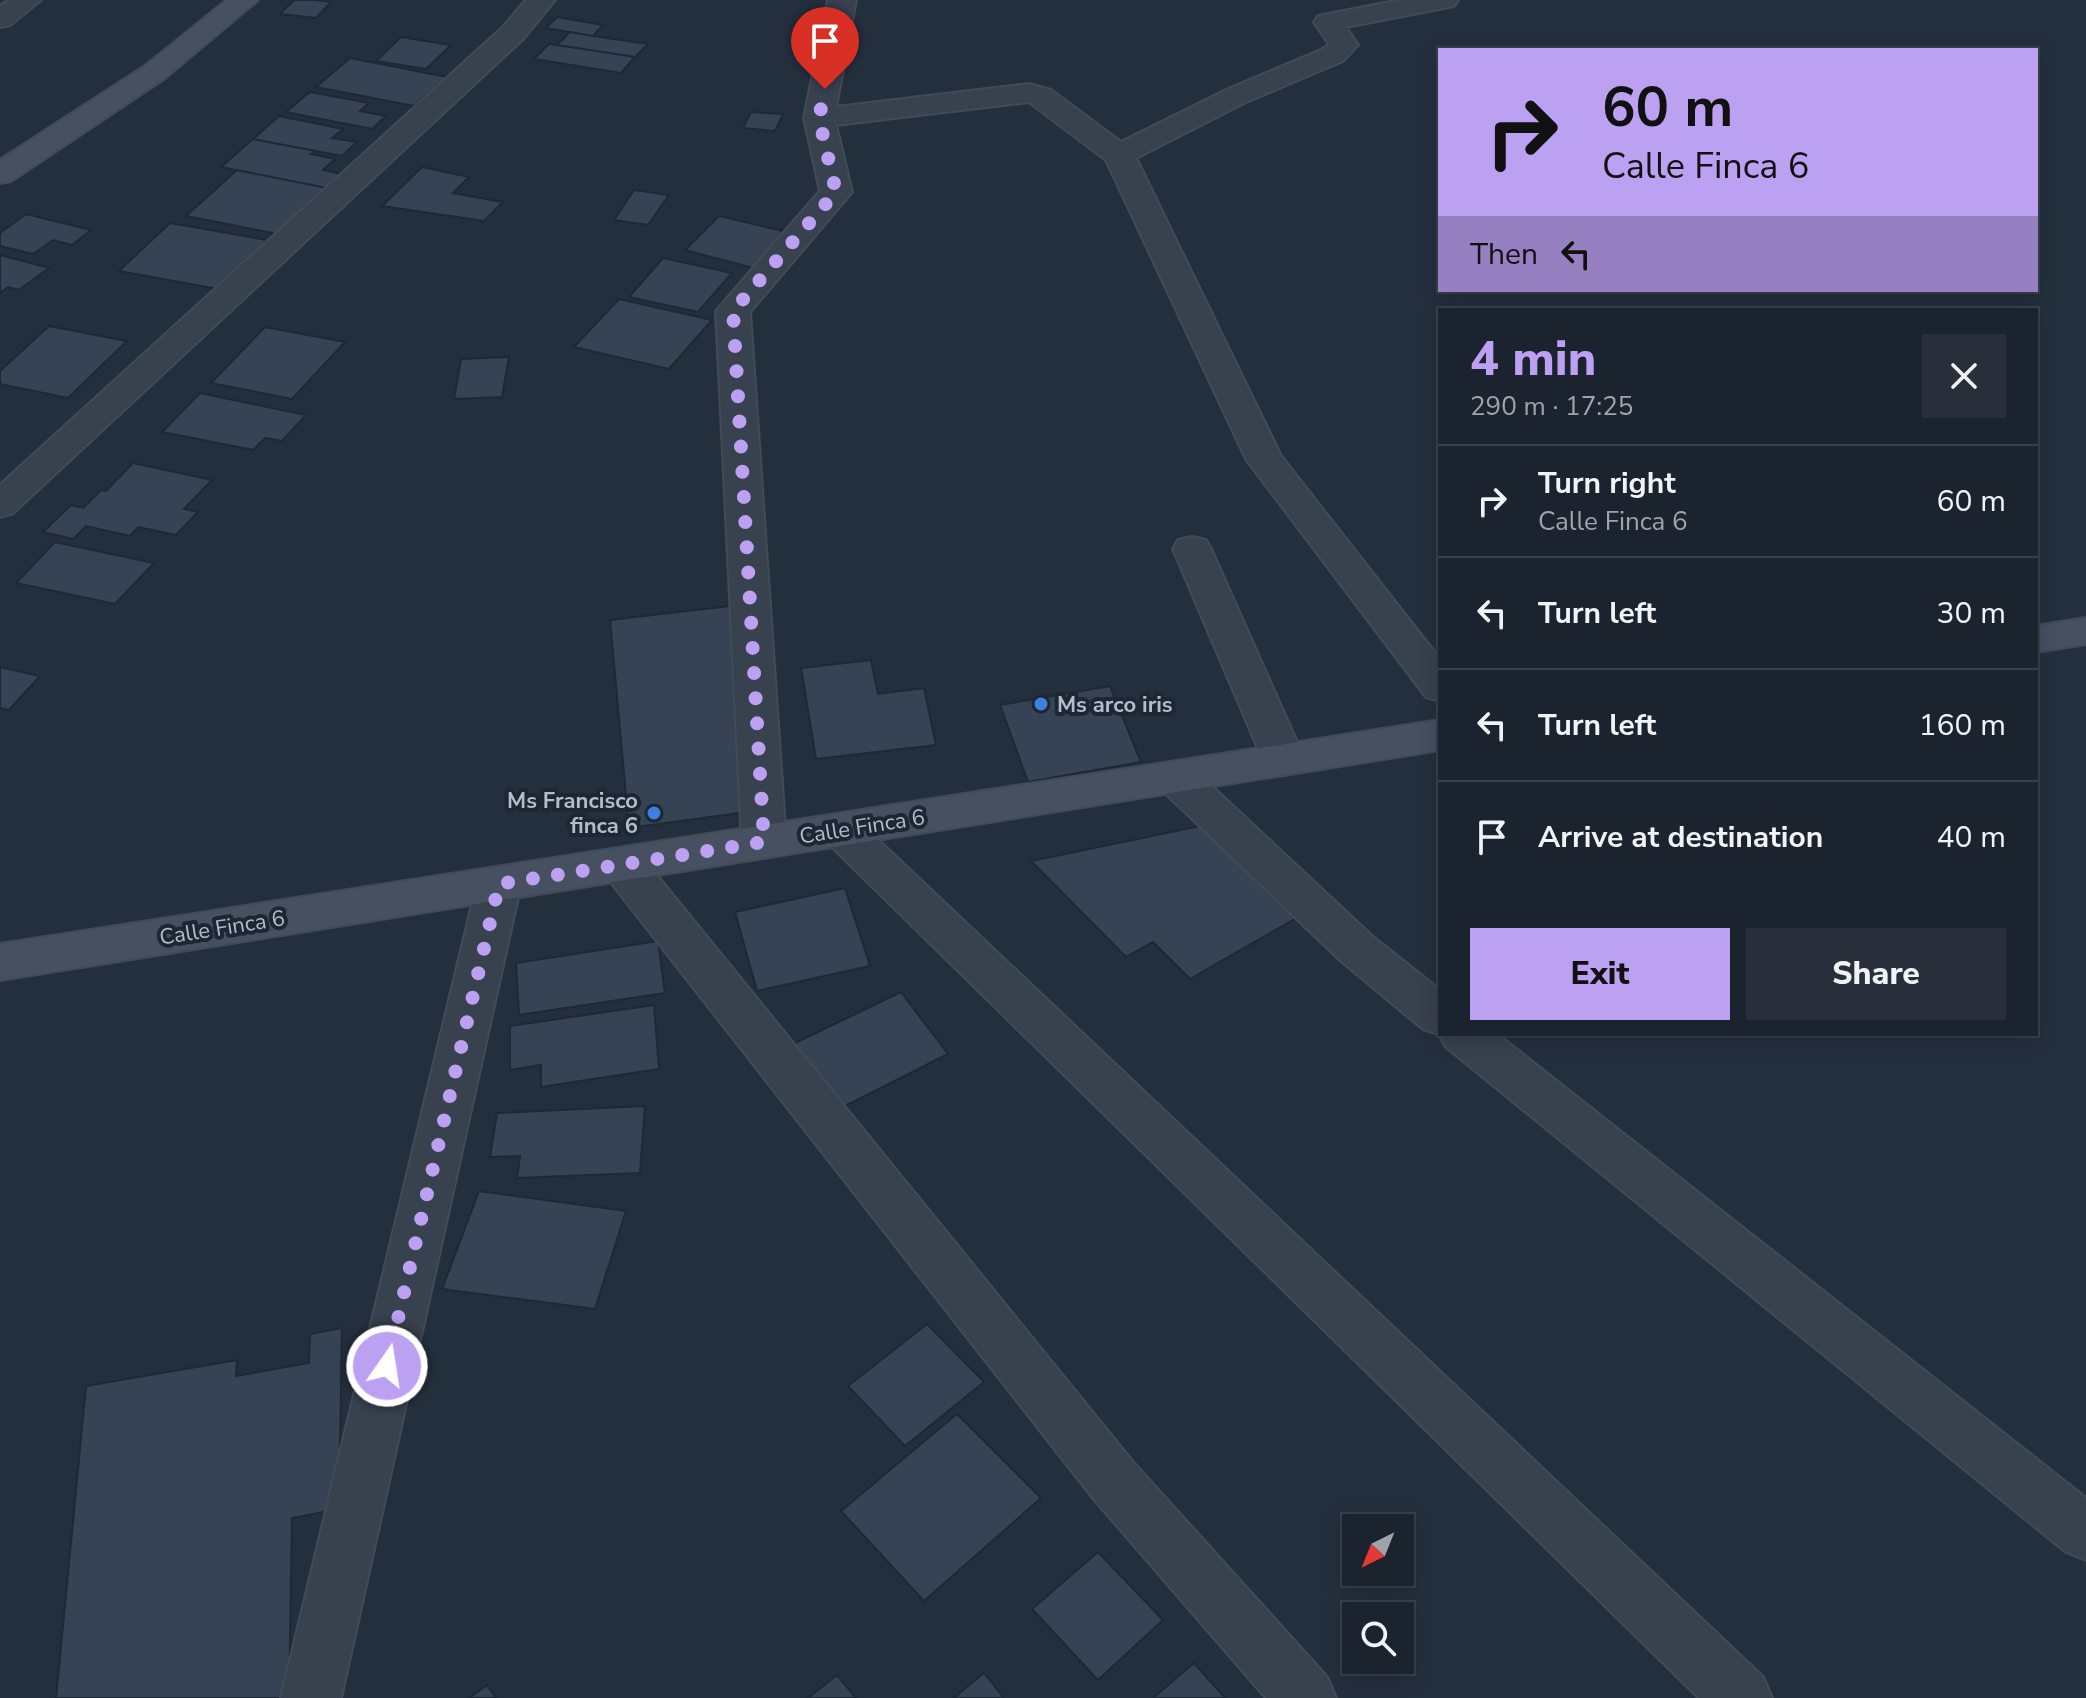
<!DOCTYPE html>
<html lang="en">
<head>
<meta charset="utf-8">
<style>
  :root { --surface:#1b232e; --page:#282f3a; --text:#f1f3f6; --muted:#a0a4aa; --line:#39404a; --accent:#bca0f2 }
  body { margin:0; font-family:"Nunito Sans",sans-serif; background:var(--page); color:var(--text); height:100vh; display:flex; flex-direction:column; font-size:30px; white-space:nowrap }
  * { box-sizing:border-box; margin:0 }
  p { font-size:26px; color:var(--muted) }
  .icon { flex:none; width:44px; height:44px; fill:none; stroke:currentColor; stroke-width:2; stroke-linecap:round; stroke-linejoin:round }
  .map { position:relative; flex:1; overflow:hidden }
  .panel { position:absolute; left:1438px; top:308px; width:600px; height:728px; display:flex; flex-direction:column; background:var(--surface); border-radius:0px; box-shadow:0 4px 20px #0003,0 0 0 2px var(--line) }
  .panel>* { flex:none }
  .guide { position:absolute; left:1438px; top:48px; width:600px; height:244px; border-radius:0px; box-shadow:0 4px 20px #0003,0 0 0 2px var(--line); background:#bca0f2; color:#111; overflow:hidden }
  .needle { width:52px; rotate:223deg }
  .controls { position:absolute; left:1342px; top:1514px; display:grid; gap:16px }
  .controls a { display:grid; place-items:center; width:72px; height:72px; border-radius:0px; background:var(--surface); box-shadow:0 4px 20px #0003,0 0 0 2px var(--line); font-size:40px }
  .pin { position:absolute; display:grid; place-items:center; width:68px; height:68px; color:#fff; margin:-82px -34px; border-radius:50% 50% 50% 0; rotate:-45deg; box-shadow:0 0 8px #0007 }
  .pin .icon { rotate:45deg }
  .me { position:absolute; width:88px; margin:-44px; rotate:13deg; stroke-linejoin:round; filter:drop-shadow(0 0 6px #0008) }
  .turn { display:flex; align-items:center; gap:28px; height:168px; padding:0 32px; font-size:36px }
  .turn .icon { width:104px; height:104px; stroke-width:2.5 }
  .turn b { display:block; font-size:56px; line-height:68px }
  .then { display:flex; align-items:center; height:76px; padding:0 32px; background:#0003; gap:16px; font-size:30px }
  .round { display:grid; place-items:center; flex:none; width:84px; height:84px; border-radius:0px; background:var(--page) }
  .head { display:flex; align-items:center; justify-content:space-between; height:136px; padding:0 32px }
  h1 { font-size:48px; font-weight:800; line-height:60px; color:var(--accent) }
  .cta { display:flex; gap:16px; margin-top:auto; padding:16px 32px }
  .cta a { flex:1; height:92px; border-radius:0px; background:var(--accent); color:#111; font-size:32px; font-weight:800; line-height:92px; text-align:center }
  .cta a+a { background:var(--page); color:var(--text) }
  ul { padding:0; list-style:none }
  li { display:flex; align-items:center; gap:24px; height:112px; padding:0 32px; border-top:2px solid var(--line) }
  li div { flex:1 }
  li b { display:block; font-size:30px }
  li em { font-style:normal }
  .map>svg:first-child { display:block }
  .building { fill:#364354; stroke:#1f2835; stroke-width:2 }
  .lines { fill:none; stroke-linecap:round; stroke-linejoin:round }
  .street-casing { stroke:#414a57; stroke-width:4 }
  .secondary-casing { stroke:#414a57; stroke-width:4 }
  .street { fill:#38414e; fill-rule:evenodd }
  .secondary { fill:#465061; fill-rule:evenodd }
  .route { stroke:#bca0f2; stroke-width:14; stroke-dasharray:0 25.2 }
  .shop-dot { fill:#3f7fe0; stroke:#1d2633; stroke-width:3 }
  .labels { text-anchor:middle; stroke-width:8; stroke-linejoin:round; paint-order:stroke }
  .poi-label { font-size:22px; font-weight:bold; fill:#b4bcc9; stroke:#1d2633; text-anchor:start }
  .street-label { font-size:22px; fill:#b4bcc9; stroke:#1d2633 }
</style>
</head>
<body>
<div class="map">
<svg width="2086" height="1698" viewBox="0 0 2086 1698">
  <rect width="100%" height="100%" fill="#242f3e"/>
  <path class="building" d="M294 0H315L331 2 316 18 280 14Z
    M557 17 603 25 593 36 546 28Z
    M570 32 593 36 648 44 635 57 557 45Z
    M401 37 451 45 426 69 376 61Z
    M549 44 557 45 635 57 621 73 534 59Z
    M350 58 447 77 414 106 316 87Z
    M310 92 369 103 360 111 386 116 372 129 286 112Z
    M751 112 783 114 775 131 743 128Z
    M279 116 343 129 332 138 357 142 342 156 253 139Z
    M253 139 315 151 311 154 335 159 323 170 347 175 332 189 221 167Z
    M422 167 469 177 453 193 503 202 484 221 382 206Z
    M237 170 332 189 282 235 186 216Z
    M634 190 669 195 648 225 614 220Z
    M26 214 91 230 72 245 53 240 33 254 0 246V233Z
    M719 216 787 232 753 268 685 250Z
    M170 223 267 240 218 289 119 271Z
    M0 255 49 268 19 290 8 287 0 293Z
    M663 258 732 273 698 312 629 297Z
    M619 299 712 320 669 369 574 347Z
    M49 326 127 341 68 398 0 384V371Z
    M265 327 345 342 292 399 211 383Z
    M509 357 502 397 454 399 461 359Z
    M200 393 306 415 282 441 265 438 253 450 162 432Z
    M133 463 212 480 184 509 198 512 176 535 138 527 130 536 86 526 73 539 43 532 71 505 83 508 101 490 106 491Z
    M55 542 154 563 115 604 16 583Z
    M730 606 761 810 629 828 610 620Z
    M871 660 878 694 924 688 936 745 816 759 801 668Z
    M0 667 40 676 9 710 0 708Z
    M1110 686 1141 762 1028 782 1000 705Z
    M1210 824 1305 913 1190 979 1153 942 1126 957 1031 861Z
    M845 888 870 966 757 991 735 912Z
    M658 941 665 993 519 1015 516 963Z
    M901 992 948 1054 837 1110 791 1045Z
    M654 1005 659 1069 541 1087V1065L510 1070V1026Z
    M645 1106 640 1173 517 1178 520 1156 490 1157 497 1113Z
    M479 1191 626 1211 595 1309 442 1289Z
    M927 1324 984 1382 905 1446 848 1386Z
    M342 1328 339 1509 292 1518 289 1698H56L86 1386 237 1360 236 1376 309 1363 310 1334Z
    M957 1414 1041 1498 924 1601 841 1511Z
    M1098 1552 1163 1620 1098 1680 1032 1609Z
    M1194 1663 1225 1698H1153Z
    M984 1673 1004 1698H954Z
    M837 1675 856 1698H808Z
    M487 1685 496 1698H469Z"/>
  <g class="lines">
    <defs>
      <path id="street" d="M9 0H41L10 25 0 27V6Z
        M526 0H555L523 39 13 513 0 517V485L503 27Z
        M828 0H856L836 107 1029 84 1051 90 1121 142 1226 90 1323 49 1329 44 1314 22 1318 16 1400 0H1458L1454 6 1444 8 1346 27 1358 45 1343 61 1246 102 1136 158 1281 456 1440 659V701L1426 697 1246 459 1106 160 1029 102 836 125 852 192 750 312 786 842 780 853 764 858 748 853 742 842 716 311 820 191 804 118Z
        M1192 537 1206 540 1211 549 1305 760 1299 771 1284 775 1269 771 1263 760 1173 549 1178 540Z
        M1175 762 1190 766 1372 936 1440 990V1034H1497L2086 1498V1560L2066 1552 1446 1047 1439 1034 1423 1029 1340 960 1160 788 1154 777 1160 766Z
        M841 814 856 819 1763 1677 1772 1698H1699L826 841 819 830 826 819Z
        M622 848 638 852 1133 1462 1327 1677 1336 1698H1266L1093 1498 606 876 600 864 606 852Z
        M499 867 515 872 521 884 341 1698H281L477 884 483 872Z"/>
      <path id="secondary" d="M227 0H258L165 78 11 181 0 183V160L145 66Z
        M2086 618V644L2036 652V626Z
        M1440 720V750L0 980V944Z"/>
    </defs>
    <use href="#street" class="street-casing"/>
    <use href="#secondary" class="secondary-casing"/>
    <use href="#street" class="street"/>
    <use href="#secondary" class="secondary"/>
  </g>
  <g class="lines">
    <path class="route" d="M387 1366 499 884 764 842 733 311 836 192 819 118 825 89"/>
  </g>
  <g class="shop-dot">
    <circle cx="1041" cy="704" r="8"/>
    <circle cx="654" cy="813" r="8"/>
  </g>
  <g class="labels">
    <g class="poi-label">
      <text x="1057" y="712">Ms arco iris</text>
      <text x="638" y="808" text-anchor="end">Ms Francisco<tspan x="638" dy="25">finca 6</tspan></text>
    </g>
    <g class="street-label">
      <text transform="translate(862 826) rotate(-9)" y="8">Calle Finca 6</text>
      <text transform="translate(222 927) rotate(-9)" y="8">Calle Finca 6</text>
    </g>
  </g>
</svg>
<div class="controls">
<a><svg class="needle" viewBox="-14 -14 28 28"><path d="M0-13l5 13h-10z" fill="#e53935"/><path d="M0 13l5-13h-10z" fill="#a0a4aa"/></svg></a>
<a><svg class="icon" aria-label="search" viewBox="0 0 24 24"><circle cx="10" cy="10" r="6"/><path d="M15 15l6 6"/></svg></a>
</div>
<div class="pin" style="left:825px;top:89px;background:#d93025"><svg class="icon" aria-label="arrive" viewBox="0 0 24 24"><path d="M6 21V4h12l-3 4 3 4H6"/></svg></div>
<svg class="me" style="left:387px;top:1366px" viewBox="-20 -20 40 40"><circle r="17" fill="#bca0f2" stroke="#fff" stroke-width="3"/><path d="M0-11L8 9 0 5-8 9z" fill="#fff"/></svg>
<div class="guide">
<div class="turn"><svg class="icon" aria-label="right" viewBox="0 0 24 24"><path d="M7 20v-9h11M14 6l5 5-5 5"/></svg><div><b>60 m</b>Calle Finca 6</div></div>
<div class="then">Then<svg class="icon" aria-label="left" viewBox="0 0 24 24"><path d="M17 20v-9H6M10 6l-5 5 5 5"/></svg></div>
</div>
<section class="panel">
<div class="head"><div><h1>4 min</h1><p>290 m · 17:25</p></div><a class="round"><svg class="icon" aria-label="close" viewBox="0 0 24 24"><path d="M6 6l12 12M18 6L6 18"/></svg></a></div>
<ul>
<li><svg class="icon" aria-label="right" viewBox="0 0 24 24"><path d="M7 20v-9h11M14 6l5 5-5 5"/></svg><div><b>Turn right</b><p>Calle Finca 6</p></div><em>60 m</em></li>
<li><svg class="icon" aria-label="left" viewBox="0 0 24 24"><path d="M17 20v-9H6M10 6l-5 5 5 5"/></svg><div><b>Turn left</b></div><em>30 m</em></li>
<li><svg class="icon" aria-label="left" viewBox="0 0 24 24"><path d="M17 20v-9H6M10 6l-5 5 5 5"/></svg><div><b>Turn left</b></div><em>160 m</em></li>
<li><svg class="icon" aria-label="arrive" viewBox="0 0 24 24"><path d="M6 21V4h12l-3 4 3 4H6"/></svg><div><b>Arrive at destination</b></div><em>40 m</em></li>
</ul>
<div class="cta"><a>Exit</a><a>Share</a></div>
</section>
</div>
</body>
</html>
